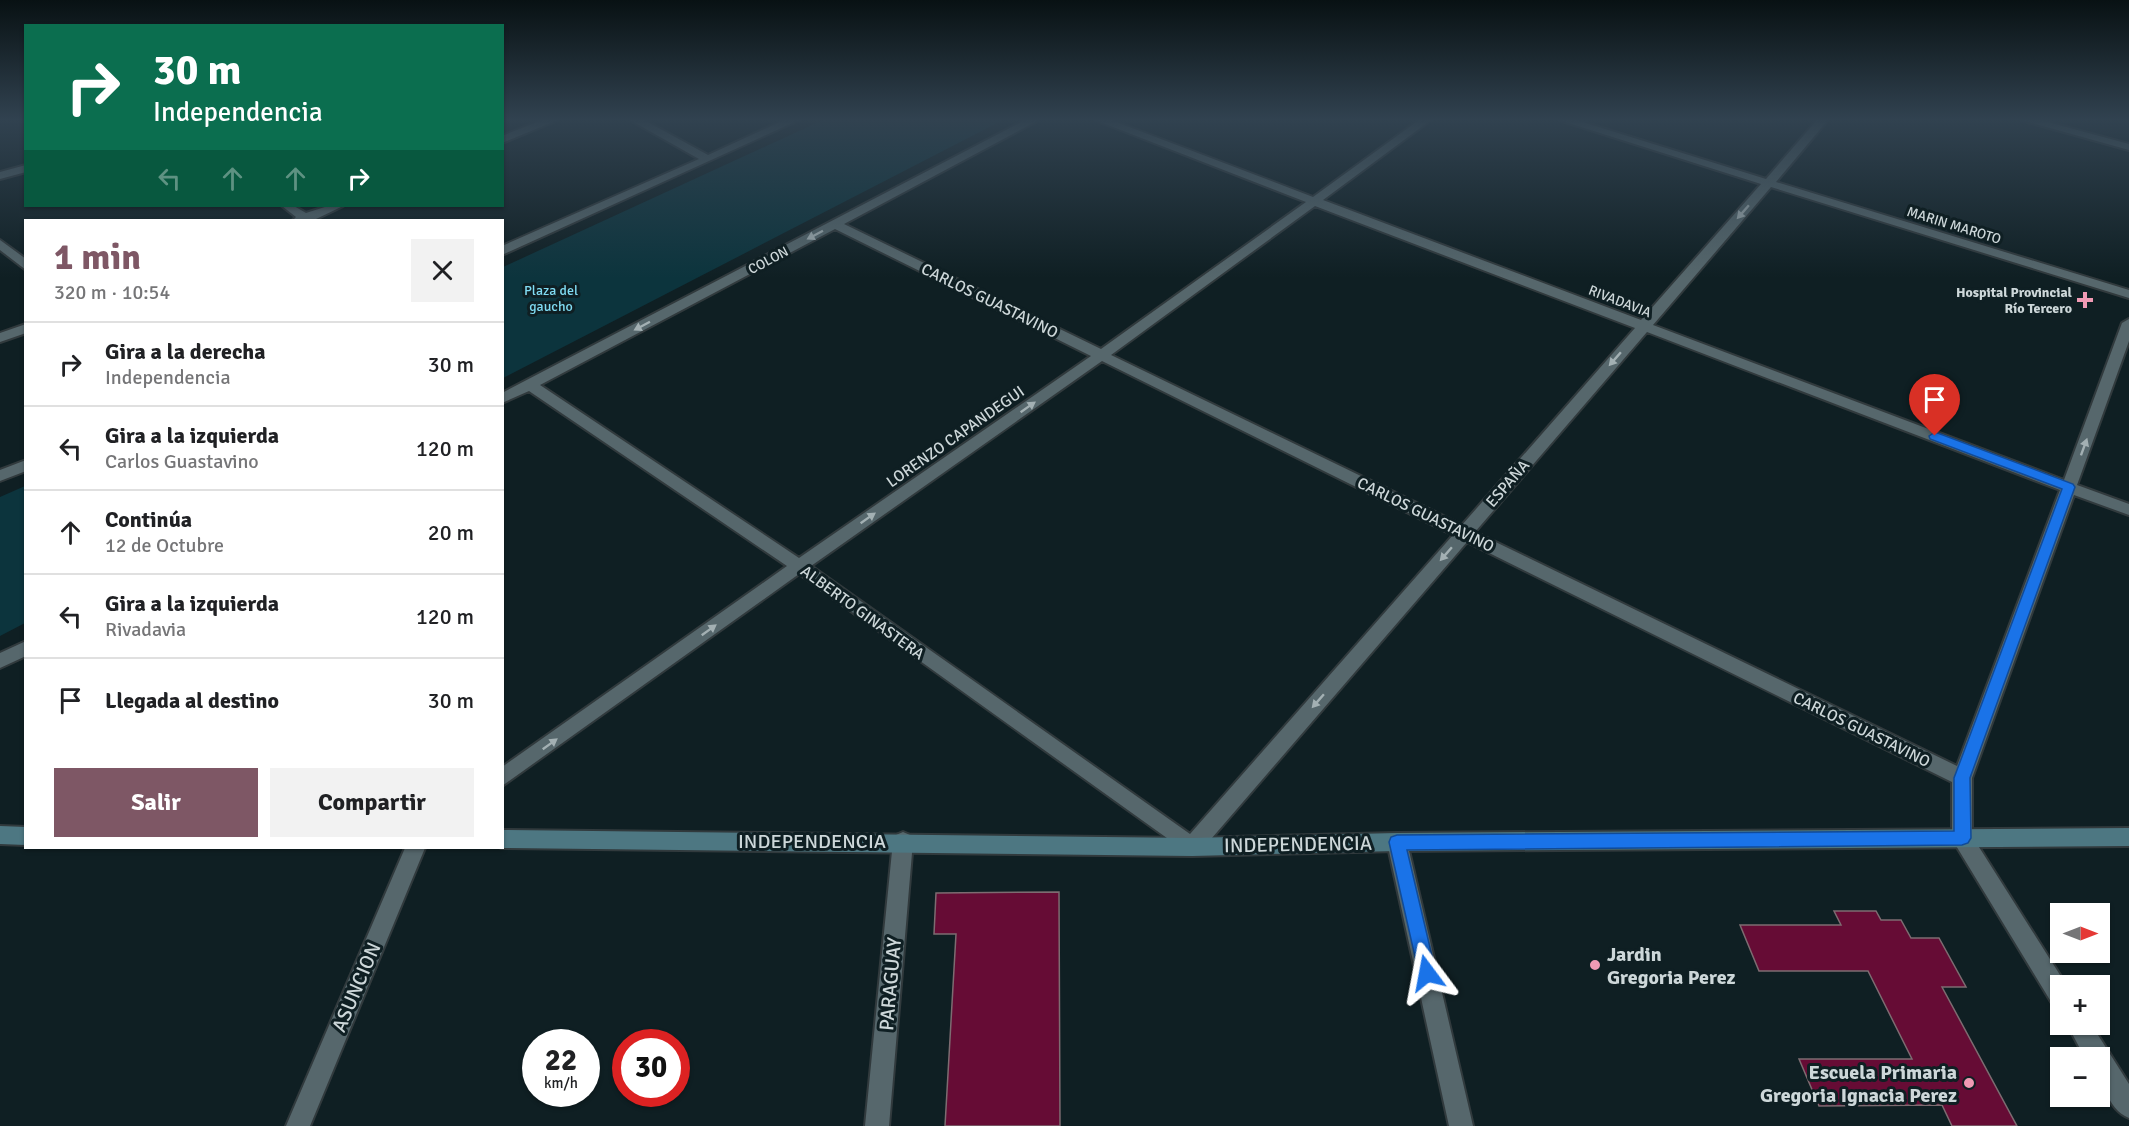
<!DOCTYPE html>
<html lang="es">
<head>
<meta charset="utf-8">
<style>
  :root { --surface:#fff; --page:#f2f2f2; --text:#202124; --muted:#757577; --line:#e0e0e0; --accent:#7e5765 }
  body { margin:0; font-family:Signika,sans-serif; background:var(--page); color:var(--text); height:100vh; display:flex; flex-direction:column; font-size:22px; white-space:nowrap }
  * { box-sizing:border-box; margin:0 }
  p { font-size:20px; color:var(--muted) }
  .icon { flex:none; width:33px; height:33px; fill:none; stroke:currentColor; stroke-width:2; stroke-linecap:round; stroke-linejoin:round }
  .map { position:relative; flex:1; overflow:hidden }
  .details { position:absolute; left:24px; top:219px; width:480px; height:630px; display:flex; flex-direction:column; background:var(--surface); border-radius:0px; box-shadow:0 2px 4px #0004 }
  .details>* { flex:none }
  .top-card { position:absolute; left:24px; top:24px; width:480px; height:183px; border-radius:0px; box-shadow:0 2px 4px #0004; background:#0b6e4f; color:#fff; overflow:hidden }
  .needle { width:39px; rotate:90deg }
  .tools { position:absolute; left:2050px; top:903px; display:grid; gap:12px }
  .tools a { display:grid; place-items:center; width:60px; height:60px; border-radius:0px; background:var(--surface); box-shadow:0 2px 4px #0004; font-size:30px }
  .speed { position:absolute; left:522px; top:1029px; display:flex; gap:12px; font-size:30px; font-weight:700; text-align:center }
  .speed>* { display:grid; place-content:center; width:78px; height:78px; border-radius:50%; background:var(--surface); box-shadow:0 2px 4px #0004; line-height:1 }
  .speed small { font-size:15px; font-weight:400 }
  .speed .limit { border:9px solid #d22; background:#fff; color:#111 }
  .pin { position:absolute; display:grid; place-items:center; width:51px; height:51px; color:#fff; margin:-62px -26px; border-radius:50% 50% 50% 0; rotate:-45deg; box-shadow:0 0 6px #0007 }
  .pin .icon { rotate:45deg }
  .me { position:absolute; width:66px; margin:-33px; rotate:347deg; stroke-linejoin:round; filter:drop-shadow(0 0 4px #0008) }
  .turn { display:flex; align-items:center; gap:21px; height:126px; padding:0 30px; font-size:27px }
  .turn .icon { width:78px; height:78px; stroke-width:2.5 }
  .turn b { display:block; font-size:42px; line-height:51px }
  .lanes { display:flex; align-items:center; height:57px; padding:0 30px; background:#0003; justify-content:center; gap:30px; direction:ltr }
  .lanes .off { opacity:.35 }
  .round { display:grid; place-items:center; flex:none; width:63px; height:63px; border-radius:0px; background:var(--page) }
  .overview { display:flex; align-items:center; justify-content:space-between; height:102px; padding:0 30px }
  h1 { font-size:36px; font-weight:700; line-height:45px; color:var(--accent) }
  .action { display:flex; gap:12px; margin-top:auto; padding:12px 30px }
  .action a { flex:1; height:69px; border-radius:0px; background:var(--accent); color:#fff; font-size:24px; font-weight:700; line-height:69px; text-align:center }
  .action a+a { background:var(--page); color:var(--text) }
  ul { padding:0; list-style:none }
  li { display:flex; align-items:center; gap:18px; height:84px; padding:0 30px; border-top:2px solid var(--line) }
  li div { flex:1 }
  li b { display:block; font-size:22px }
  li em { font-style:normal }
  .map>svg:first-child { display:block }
  .green { fill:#0c343d }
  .building { fill:#660c35; stroke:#7d6c71; stroke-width:1.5 }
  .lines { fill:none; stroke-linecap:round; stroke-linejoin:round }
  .minor-casing { stroke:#313a3d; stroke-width:4 }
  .secondary-casing { stroke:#313a3d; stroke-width:4 }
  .minor { fill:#56676c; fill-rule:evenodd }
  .secondary { fill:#4d7782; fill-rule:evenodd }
  .oneway { fill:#a3b0b3 }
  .route { fill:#1a73e8; stroke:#114b97; stroke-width:1.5 }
  .poi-dot { fill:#f09ab4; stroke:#0f1f23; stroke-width:2 }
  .labels { text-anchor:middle; stroke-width:6; stroke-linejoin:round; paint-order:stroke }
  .far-street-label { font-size:14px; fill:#cdd7d9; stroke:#0f1f23 }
  .far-park-label { font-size:14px; fill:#80dcf3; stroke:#0f1f23 }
  .far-poi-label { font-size:14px; font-weight:bold; fill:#cdd7d9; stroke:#0f1f23; text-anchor:end }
  .street-label { font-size:16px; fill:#cdd7d9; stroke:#0f1f23 }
  .near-street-label { font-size:20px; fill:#cdd7d9; stroke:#0f1f23 }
  .near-poi-label { font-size:20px; font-weight:bold; fill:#cdd7d9; stroke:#0f1f23; text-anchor:start }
</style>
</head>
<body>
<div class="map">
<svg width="2129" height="1126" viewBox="0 0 2129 1126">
  <rect width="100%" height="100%" fill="#0f1f23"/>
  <path class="green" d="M823 120H1003L503 378V267Z
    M25 486V623L0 636V497Z"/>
  <path class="building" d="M1059 892 1060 1126H945L956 934H934L936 893Z
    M1834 911H1876L1881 920H1901L1911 938H1939L1966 987H1942L2017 1126H1952L1942 1105 1819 1106 1799 1059H1912L1868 971H1759L1740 925H1841Z"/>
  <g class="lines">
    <defs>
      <path id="minor" d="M542 120H558L502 143V136Z
        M630 120H644L708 155 784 120H799L502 255V246L699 159Z
        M1025 120H1039L844 224 1101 349 1306 202 1095 120H1111L1313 197 1419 120H1431L1323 200 1641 320 1761 184 1559 120H1576L1766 179 1817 120H1828L1776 182 2129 290V298L1771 187 1653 325 2064 480 2122 323 2129 319V341L2077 485 2129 504V515L2074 495 1972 778V836L2067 986H2061V1008L2053 1005 1955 844 1952 838V782L1467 542 1199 853 1192 856 799 574 502 786V767L787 566 529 391 502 403V393ZM1315 206 1635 328 1462 525 1111 355ZM835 229 1091 356 799 558 540 385ZM1647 332 2060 490 1957 766 1475 532ZM1102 361 1453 535 1190 834 811 566Z
        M2021 120H2040L2129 144V150Z
        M26 165V172L0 179V172Z
        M282 206H294L306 213 328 206H343L314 220H293L296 217Z
        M0 240 26 259V270L0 250Z
        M26 324V333L0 342V333Z
        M26 460V471L0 481V470Z
        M26 641V656L0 668V653Z
        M903 832 910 835 913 841 889 1126H865L893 841 896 835Z
        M1397 833 1404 836 1407 842 1473 1126H1449L1387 842 1390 836Z
        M405 848H425L310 1126H286Z
        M2067 1024H2091L2129 1084V1118C2107 1109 2100 1079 2100 1058H2085Z"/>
      <path id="secondary" d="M0 826 26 827V845L0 844Z
        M2129 828V846L1397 851 1192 856 501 848 502 830 1192 838 1397 833Z"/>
    </defs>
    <use href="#minor" class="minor-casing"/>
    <use href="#secondary" class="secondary-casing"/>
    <use href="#minor" class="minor"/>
    <use href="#secondary" class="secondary"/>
  </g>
  <defs><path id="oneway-solid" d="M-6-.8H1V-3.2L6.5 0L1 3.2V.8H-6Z" transform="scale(1.5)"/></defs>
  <g class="oneway">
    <use href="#oneway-solid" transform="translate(1743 212) rotate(131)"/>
    <use href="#oneway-solid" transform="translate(815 235) rotate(152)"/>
    <use href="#oneway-solid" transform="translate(642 326) rotate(152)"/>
    <use href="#oneway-solid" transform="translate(1615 359) rotate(131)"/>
    <use href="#oneway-solid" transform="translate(1028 407) rotate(-35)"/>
    <use href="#oneway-solid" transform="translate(2084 447) rotate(-70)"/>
    <use href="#oneway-solid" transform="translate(868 518) rotate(-35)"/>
    <use href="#oneway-solid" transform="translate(1446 554) rotate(131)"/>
    <use href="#oneway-solid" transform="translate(709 630) rotate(-36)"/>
    <use href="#oneway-solid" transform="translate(1318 701) rotate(131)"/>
    <use href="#oneway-solid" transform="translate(550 744) rotate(-36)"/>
  </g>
  <linearGradient id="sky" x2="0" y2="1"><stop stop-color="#081113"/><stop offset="0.43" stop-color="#314250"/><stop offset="1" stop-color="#314250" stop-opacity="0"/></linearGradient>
  <rect width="2129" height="278" fill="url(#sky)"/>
  <path class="route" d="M1935 432 2073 484 2075 487 1970 778 1971 838 1968 843 1962 845 1407 850 1436 973 1433 979 1427 982 1420 979 1389 842 1391 837 1397 835 1954 831V778L2062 489 1930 439 1929 436Z"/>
  <g class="poi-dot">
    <path d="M2082 291h6v6h6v6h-6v6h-6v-6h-6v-6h6z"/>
    <circle cx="1595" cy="965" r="6"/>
    <circle cx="1969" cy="1083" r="6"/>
  </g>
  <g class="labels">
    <g class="far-street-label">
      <text transform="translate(1954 225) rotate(17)" y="5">MARIN MAROTO</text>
      <text transform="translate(768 260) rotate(-28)" y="5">COLON</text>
      <text transform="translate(1620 301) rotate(21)" y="5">RIVADAVIA</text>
    </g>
    <g class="far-park-label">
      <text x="551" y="295">Plaza del<tspan x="551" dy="16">gaucho</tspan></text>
    </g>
    <g class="far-poi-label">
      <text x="2072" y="297">Hospital Provincial<tspan x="2072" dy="16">Río Tercero</tspan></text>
    </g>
    <g class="street-label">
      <text transform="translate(990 300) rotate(26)" y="6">CARLOS GUASTAVINO</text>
      <text transform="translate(955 436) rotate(-35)" y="6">LORENZO CAPANDEGUI</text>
      <text transform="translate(1507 483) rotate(-49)" y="6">ESPAÑA</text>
      <text transform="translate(1426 514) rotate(26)" y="6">CARLOS GUASTAVINO</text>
      <text transform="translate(863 612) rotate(36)" y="6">ALBERTO GINASTERA</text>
      <text transform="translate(1862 729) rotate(26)" y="6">CARLOS GUASTAVINO</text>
    </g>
    <g class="near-street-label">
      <text x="812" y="848">INDEPENDENCIA</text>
      <text transform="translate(1298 844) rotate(-1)" y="7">INDEPENDENCIA</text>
      <text transform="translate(890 984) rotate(-85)" y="7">PARAGUAY</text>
      <text transform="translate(356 987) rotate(-67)" y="7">ASUNCION</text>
    </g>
    <g class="near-poi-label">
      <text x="1607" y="961">Jardin<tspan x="1607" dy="23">Gregoria Perez</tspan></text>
      <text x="1957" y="1079" text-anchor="end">Escuela Primaria<tspan x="1957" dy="23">Gregoria Ignacia Perez</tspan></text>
    </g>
  </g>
</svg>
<div class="tools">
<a><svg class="needle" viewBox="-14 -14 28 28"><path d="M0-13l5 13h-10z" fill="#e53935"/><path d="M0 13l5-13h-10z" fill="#757577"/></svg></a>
<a>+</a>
<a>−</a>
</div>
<div class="speed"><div>22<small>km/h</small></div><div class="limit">30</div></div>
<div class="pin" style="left:1935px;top:436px;background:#d93025"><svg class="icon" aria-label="arrive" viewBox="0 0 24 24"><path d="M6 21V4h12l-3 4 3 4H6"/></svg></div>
<svg class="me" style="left:1427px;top:973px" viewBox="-20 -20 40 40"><path d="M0-17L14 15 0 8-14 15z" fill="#1a73e8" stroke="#fff" stroke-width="4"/></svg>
<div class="top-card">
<div class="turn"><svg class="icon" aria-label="right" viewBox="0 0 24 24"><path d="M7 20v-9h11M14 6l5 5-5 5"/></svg><div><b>30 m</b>Independencia</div></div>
<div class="lanes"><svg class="icon off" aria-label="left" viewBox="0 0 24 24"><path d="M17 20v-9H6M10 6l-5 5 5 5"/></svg><svg class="icon off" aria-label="ahead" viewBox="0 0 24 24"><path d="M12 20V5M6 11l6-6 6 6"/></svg><svg class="icon off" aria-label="ahead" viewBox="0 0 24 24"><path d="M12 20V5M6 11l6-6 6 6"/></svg><svg class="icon" aria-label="right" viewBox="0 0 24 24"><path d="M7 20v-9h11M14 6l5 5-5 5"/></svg></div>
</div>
<section class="details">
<div class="overview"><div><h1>1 min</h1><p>320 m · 10:54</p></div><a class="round"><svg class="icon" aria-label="close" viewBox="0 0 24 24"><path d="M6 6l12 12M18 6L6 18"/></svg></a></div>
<ul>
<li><svg class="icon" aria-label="right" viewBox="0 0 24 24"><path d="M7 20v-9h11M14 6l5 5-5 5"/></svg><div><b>Gira a la derecha</b><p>Independencia</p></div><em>30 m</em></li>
<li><svg class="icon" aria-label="left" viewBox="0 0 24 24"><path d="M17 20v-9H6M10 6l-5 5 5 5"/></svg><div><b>Gira a la izquierda</b><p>Carlos Guastavino</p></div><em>120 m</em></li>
<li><svg class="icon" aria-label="ahead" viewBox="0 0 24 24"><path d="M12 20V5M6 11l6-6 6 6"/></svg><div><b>Continúa</b><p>12 de Octubre</p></div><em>20 m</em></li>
<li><svg class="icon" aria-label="left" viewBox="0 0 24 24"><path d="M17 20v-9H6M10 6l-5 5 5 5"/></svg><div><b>Gira a la izquierda</b><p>Rivadavia</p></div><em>120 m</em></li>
<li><svg class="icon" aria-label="arrive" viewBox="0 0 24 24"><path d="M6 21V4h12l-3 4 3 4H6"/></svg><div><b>Llegada al destino</b></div><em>30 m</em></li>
</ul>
<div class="action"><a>Salir</a><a>Compartir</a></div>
</section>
</div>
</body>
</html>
